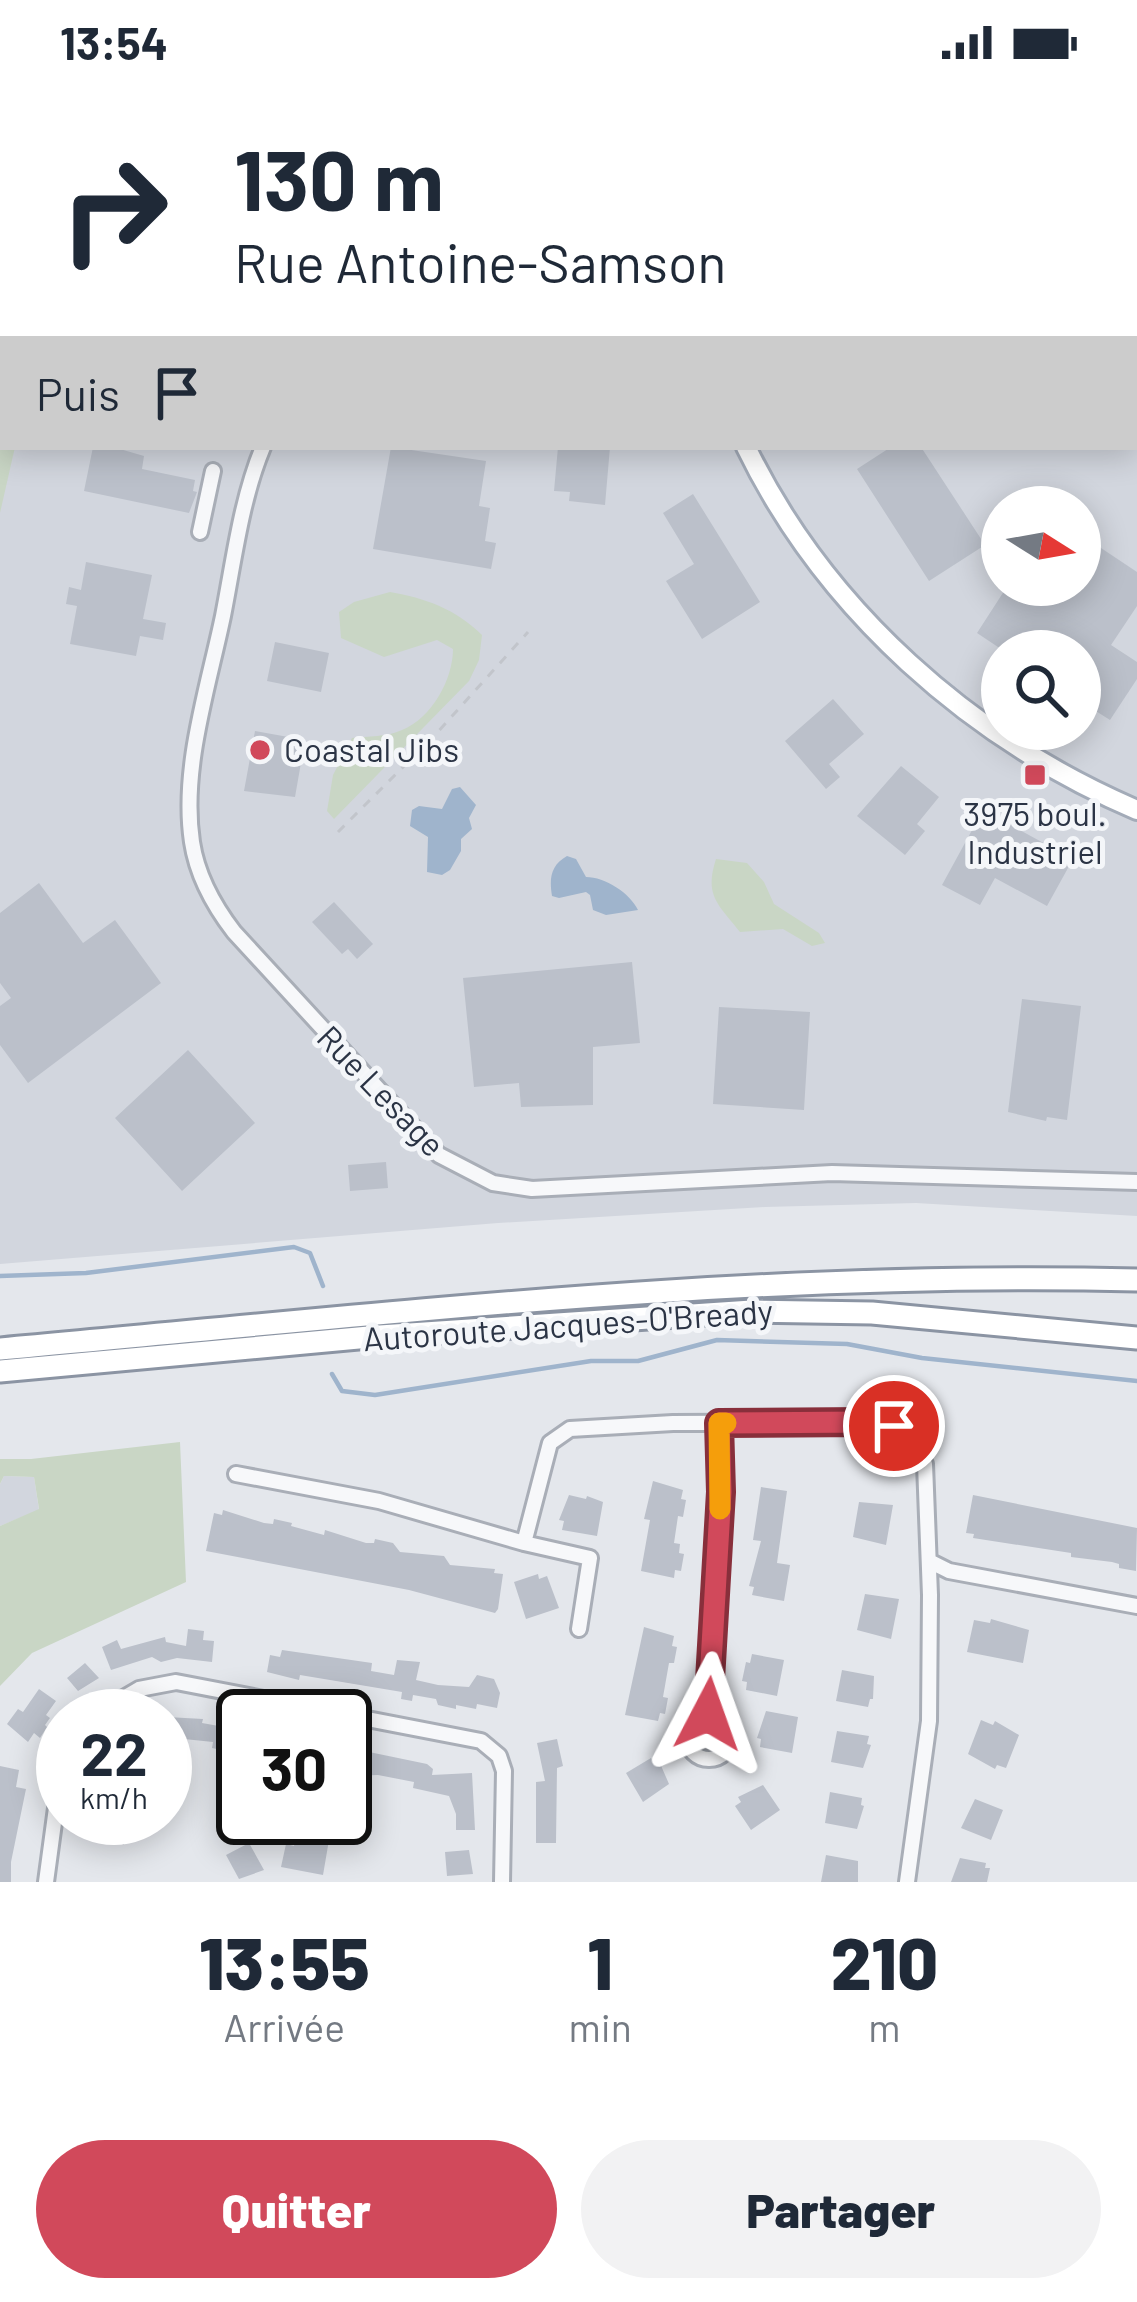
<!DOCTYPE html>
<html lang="fr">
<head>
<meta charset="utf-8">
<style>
  :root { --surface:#fff; --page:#f2f2f3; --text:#1f2937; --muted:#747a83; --accent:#d1495b }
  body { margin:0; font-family:Barlow,sans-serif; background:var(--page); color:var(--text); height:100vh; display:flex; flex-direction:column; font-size:45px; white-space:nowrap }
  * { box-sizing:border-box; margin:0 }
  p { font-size:39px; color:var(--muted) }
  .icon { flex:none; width:66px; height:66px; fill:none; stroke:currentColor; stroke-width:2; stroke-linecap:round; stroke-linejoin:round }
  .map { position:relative; height:1798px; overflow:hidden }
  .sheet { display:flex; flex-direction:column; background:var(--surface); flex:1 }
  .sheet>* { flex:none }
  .banner { position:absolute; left:0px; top:0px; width:1137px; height:366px; box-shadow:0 6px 30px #0003; background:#fff; color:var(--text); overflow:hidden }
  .needle { width:78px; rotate:101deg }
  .tools { position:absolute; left:981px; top:402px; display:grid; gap:24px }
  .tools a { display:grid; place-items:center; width:120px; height:120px; border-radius:50%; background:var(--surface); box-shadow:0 6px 30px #0003; font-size:60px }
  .speed { position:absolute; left:36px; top:1605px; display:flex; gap:24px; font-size:60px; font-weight:700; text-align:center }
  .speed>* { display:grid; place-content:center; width:156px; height:156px; border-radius:50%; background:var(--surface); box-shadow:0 6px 30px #0003; line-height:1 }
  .speed small { font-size:30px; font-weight:400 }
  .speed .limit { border:6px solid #111; border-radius:18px; background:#fff; color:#111 }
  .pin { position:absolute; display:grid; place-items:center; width:102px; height:102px; color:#fff; margin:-51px; border:6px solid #fff; border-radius:50%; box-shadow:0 3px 12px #0007 }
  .me { position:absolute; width:132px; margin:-66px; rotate:4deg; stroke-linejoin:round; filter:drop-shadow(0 0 9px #0008) }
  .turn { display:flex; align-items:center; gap:42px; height:252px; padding:0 36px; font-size:54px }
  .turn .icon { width:156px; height:156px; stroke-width:2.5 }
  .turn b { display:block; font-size:84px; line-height:102px }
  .then { display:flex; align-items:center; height:114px; padding:0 36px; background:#0003; gap:24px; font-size:45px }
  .eta { display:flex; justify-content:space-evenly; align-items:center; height:204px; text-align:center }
  .eta b { font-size:72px; font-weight:800; line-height:84px }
  .button { display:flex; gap:24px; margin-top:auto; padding:24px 36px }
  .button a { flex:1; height:138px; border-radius:72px; background:var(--accent); color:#fff; font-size:48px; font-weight:800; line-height:138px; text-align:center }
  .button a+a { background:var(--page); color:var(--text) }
  .status { display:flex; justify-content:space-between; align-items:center; height:84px; padding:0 60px; background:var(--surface); direction:ltr }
  .status svg { height:33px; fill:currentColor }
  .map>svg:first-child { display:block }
  .built { fill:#d2d6de; fill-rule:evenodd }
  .green { fill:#c9d6c5 }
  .water { fill:#9fb4cc }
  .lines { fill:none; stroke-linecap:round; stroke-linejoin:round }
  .stream { stroke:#9fb4cc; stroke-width:4.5 }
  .building { fill:#bbc0ca }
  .minor-casing { stroke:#a9aeb7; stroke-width:20 }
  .major-casing { stroke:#a3abb8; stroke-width:24 }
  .highway-casing { stroke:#8b94a3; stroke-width:27 }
  .path { stroke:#c2c5cb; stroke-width:3; stroke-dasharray:9 9; stroke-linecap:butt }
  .minor { stroke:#f7f8fa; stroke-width:14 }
  .major { stroke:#fff; stroke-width:18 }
  .highway { stroke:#fff; stroke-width:21 }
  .route-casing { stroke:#882f3b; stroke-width:30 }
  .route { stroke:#d1495b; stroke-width:21 }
  .slow { stroke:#f59e0b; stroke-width:21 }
  .poi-dot { fill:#d1495b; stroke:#f4f6f9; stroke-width:4.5 }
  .labels { text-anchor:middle; stroke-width:10; stroke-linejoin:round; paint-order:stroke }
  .poi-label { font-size:33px; fill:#2b3445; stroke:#f4f6f9; text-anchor:start }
  .street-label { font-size:33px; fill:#2b3445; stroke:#f4f6f9 }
</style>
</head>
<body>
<div class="status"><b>13:54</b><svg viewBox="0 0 49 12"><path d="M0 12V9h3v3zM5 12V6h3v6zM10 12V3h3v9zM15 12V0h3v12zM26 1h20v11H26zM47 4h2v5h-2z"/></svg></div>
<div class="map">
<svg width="1137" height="1798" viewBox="0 0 1137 1798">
  <rect width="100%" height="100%" fill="#e4e7ec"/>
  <path class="built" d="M0 0H1137V1132L916 1119 765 1123 498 1139 0 1180ZM3 3H1134V363H3ZM1002 423H1080V501H1002ZM1002 567H1080V645H1002Z
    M4 1392 34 1393 39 1426 0 1442V1400Z"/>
  <path class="green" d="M0 0 122 3H3V363H15L0 429Z
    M390 508C425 514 456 525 482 551L479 576 469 597 334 735 327 727 333 691 352 654C368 652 387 653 402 646 432 634 453 595 453 565L437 556 384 573 341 554 339 528 354 518Z
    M716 775 747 779 764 798 774 820 819 849 825 859 812 862 783 845 740 848C718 820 704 812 716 775Z
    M180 1358 186 1498 32 1569 0 1602V1442L39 1425 34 1393 4 1392 0 1400V1375H31Z"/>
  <path class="water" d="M460 703 476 721 469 734 472 745 461 755V767L450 786 442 791 427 788 428 753 410 742 412 726 419 722 442 725 452 705Z
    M567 772 576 775 586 793C605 793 630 809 638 826L606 831 593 826 590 811 586 808 559 814 552 812C549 794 551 781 567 772Z"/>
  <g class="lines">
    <path class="stream" d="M36 3 37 0
      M0 172 3 157
      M0 1192 86 1189 294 1163 310 1169 323 1202
      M332 1290 342 1307 375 1311 591 1277H638L717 1256 847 1260 922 1274 1137 1297"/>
  </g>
  <path class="building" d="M93 363H113L144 372 142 385 195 396 193 407 197 408 189 429 84 407Z
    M391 363 486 377 479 422 490 424 485 457 496 459 491 485 373 465Z
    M558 363H610L605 421 569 417 570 408 554 407Z
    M891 363H921L985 461 929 497 857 385Z
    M693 410 760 518 702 555 666 497 694 480 663 429Z
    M1080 450 1137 488V522L1111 561 1137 578V595L1110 636 1080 617V567H1004L977 549 1008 501H1080Z
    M86 478 152 491 143 535 166 539 163 556 140 552 136 572 70 560 77 522 66 520 69 503 81 506Z
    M275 558 329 569 321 608 267 597Z
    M833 615 864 650 829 680 840 693 826 705 785 657Z
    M255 647 305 656 295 713 244 707Z
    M901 682 939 713 917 740 925 747 905 771 857 732Z
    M983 726 1073 775 1047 822 995 794 980 821 942 801Z
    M39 799 83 859 115 836 161 899 28 999 0 961V922L11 914 0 899V829Z
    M334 818 373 860 357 875 348 865 342 870 312 838Z
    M632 878 640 959 593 963V1021L521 1023 519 999 474 1003 463 894Z
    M1022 915 1081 922 1067 1036 1047 1033 1046 1037 1008 1028Z
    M719 923 810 928 804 1026 713 1020Z
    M188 966 255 1039 182 1107 115 1034Z
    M386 1078 388 1104 350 1107 348 1081Z
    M653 1397 683 1406 681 1415 686 1416 683 1433 678 1432 674 1459 680 1460 679 1469 684 1470 681 1487 675 1486 674 1494 641 1487 650 1436 644 1435Z
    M761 1403 787 1407 777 1479 790 1481 784 1517 752 1511 754 1503 749 1502 761 1457 753 1456Z
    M569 1411 586 1415 587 1412 603 1418 597 1452 562 1446 564 1437 559 1436Z
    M973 1411 1137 1444 1136 1487 1119 1484V1480L1112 1478 1071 1473V1469L973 1454 974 1450 966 1449Z
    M859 1418 893 1421 886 1461 853 1453Z
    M223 1426 264 1439 273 1440 274 1435 292 1439 291 1442 324 1451 325 1446 366 1459H374L375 1455 393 1459 400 1468 444 1472 450 1481 495 1485 494 1489 503 1490 498 1525 495 1529 409 1506 206 1467 214 1429 222 1431Z
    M538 1490 539 1495 547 1492 559 1524 526 1535 514 1498Z
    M865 1510 899 1515 891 1555 857 1546Z
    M991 1535 1029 1546 1023 1579 967 1568 974 1536 990 1539Z
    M644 1543 674 1552 672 1562 677 1563 674 1579H669L663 1613 668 1614 665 1630 660 1629 658 1637 625 1631Z
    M188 1545 204 1547 203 1556 214 1557 212 1578 177 1574 161 1578 152 1573 111 1586 102 1563 117 1556 121 1565 165 1553 166 1558 186 1562Z
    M282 1566 372 1579 371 1587 394 1591 397 1576 420 1578 416 1596 438 1601 469 1603 477 1591 494 1595 500 1609 497 1624 477 1620 476 1625 456 1621V1625L438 1621 436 1615 413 1611 412 1617 401 1615 402 1608 300 1591 299 1596 267 1588 270 1571 280 1573Z
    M752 1570 784 1576 777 1612 746 1606 747 1598 742 1597 746 1578 750 1579Z
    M85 1579 99 1594 78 1607 67 1594Z
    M842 1586 874 1592 873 1615H870L868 1623 836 1617Z
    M39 1605 56 1617 46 1631 50 1634 45 1641 47 1643 40 1654 34 1649 28 1658 7 1640 18 1625 23 1628Z
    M766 1627 798 1633 792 1669 760 1663 761 1655 757 1654Z
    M167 1633 203 1635 202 1639 241 1646 238 1661 228 1659 226 1667 212 1664 213 1658 165 1653Z
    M981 1636 993 1641 995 1637 1019 1651 1006 1684 997 1681 995 1685 968 1670Z
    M837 1647 869 1652 867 1660 871 1661 863 1684 831 1678Z
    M557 1655 563 1682 557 1684 556 1759H536V1698L545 1697 537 1659Z
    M345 1663 427 1680 433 1685 432 1691 472 1689 475 1746H456V1730L449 1712 413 1704 414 1698 378 1691 345 1692Z
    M651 1674 655 1680 659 1677 669 1700 643 1718 626 1689Z
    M0 1682 19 1686 16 1703 26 1705 11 1778V1798H0Z
    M763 1701 780 1726 751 1746 735 1722 741 1718 738 1713Z
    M830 1708 862 1714 861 1721 864 1722 857 1745 825 1739Z
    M975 1715 1003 1726 991 1756 961 1744Z
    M103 1734H128L124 1761 100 1758Z
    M315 1753 329 1756 323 1791 281 1783 286 1760 294 1762 295 1758 314 1761Z
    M249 1759 264 1786 239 1795 226 1771Z
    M469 1766 473 1790 447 1792 445 1768Z
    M826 1771 858 1777V1798H821Z
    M960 1774 986 1779 985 1784H990L987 1798H951Z"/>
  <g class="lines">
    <defs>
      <path id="minor" d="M263 363C241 416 234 476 223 532 208 604 181 685 192 758 197 791 214 822 234 848L439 1071 493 1099 532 1105 832 1089 1137 1098
        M200 448 213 387
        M236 1390 379 1417 524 1459 590 1474 579 1545
        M524 1459 550 1359 570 1345 673 1339 867 1338 904 1348 925 1380 930 1511 929 1637 907 1798
        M929 1477 949 1487 1137 1522
        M708 1630 720 1447 719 1339
        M687 1653a22 22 0 1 1 44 0a22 22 0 1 1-44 0Z
        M93 1632 139 1605 176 1598 481 1657 499 1672 504 1687 502 1798
        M46 1798 63 1672"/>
      <path id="major" d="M671 3 672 0
        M746 363C825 526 971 655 1137 726"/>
      <path id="highway" d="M0 1265C378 1231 757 1186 1137 1196
        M0 1287 380 1252 752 1227 872 1229 1137 1254"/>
    </defs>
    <use href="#minor" class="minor-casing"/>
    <use href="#major" class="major-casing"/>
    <use href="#highway" class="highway-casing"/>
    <path class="path" d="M76 3 77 0
      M0 334 3 319
      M338 748 435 651 528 548"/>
    <use href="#minor" class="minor"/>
    <use href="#major" class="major"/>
    <use href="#highway" class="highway"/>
  </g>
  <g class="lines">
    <defs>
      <path id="route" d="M708 1630 721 1408 719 1339 867 1338 894 1342"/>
    </defs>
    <use href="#route" class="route-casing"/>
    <use href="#route" class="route"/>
    <path class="slow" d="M720 1425 719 1339H726"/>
  </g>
  <g class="poi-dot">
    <circle cx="260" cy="666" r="12"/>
    <rect x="1023" y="679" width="24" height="24" rx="6"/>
  </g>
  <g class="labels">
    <g class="poi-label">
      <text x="284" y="678">Coastal Jibs</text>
      <text x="1035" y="742" text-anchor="middle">3975 boul.<tspan x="1035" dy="38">Industriel</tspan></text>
    </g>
    <g class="street-label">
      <text transform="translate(381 1007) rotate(46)" y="12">Rue Lesage</text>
      <text transform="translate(568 1241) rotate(-4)" y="12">Autoroute Jacques-O'Bready</text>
    </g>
  </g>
</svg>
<div class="tools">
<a><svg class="needle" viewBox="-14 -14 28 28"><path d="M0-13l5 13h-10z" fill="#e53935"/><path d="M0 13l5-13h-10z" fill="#747a83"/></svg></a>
<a><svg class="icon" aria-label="search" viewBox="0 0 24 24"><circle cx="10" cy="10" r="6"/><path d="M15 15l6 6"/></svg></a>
</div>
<div class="speed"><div>22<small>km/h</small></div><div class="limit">30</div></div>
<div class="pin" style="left:894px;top:1342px;background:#d93025"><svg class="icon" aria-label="arrive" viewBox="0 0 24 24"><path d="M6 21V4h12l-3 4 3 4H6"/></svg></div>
<svg class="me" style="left:708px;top:1630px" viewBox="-20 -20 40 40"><path d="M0-17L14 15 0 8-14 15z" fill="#d1495b" stroke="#fff" stroke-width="4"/></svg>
<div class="banner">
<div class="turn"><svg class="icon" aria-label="right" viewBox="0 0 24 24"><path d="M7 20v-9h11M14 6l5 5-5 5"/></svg><div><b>130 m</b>Rue Antoine-Samson</div></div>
<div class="then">Puis<svg class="icon" aria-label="arrive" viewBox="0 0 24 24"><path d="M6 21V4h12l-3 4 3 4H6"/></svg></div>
</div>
</div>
<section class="sheet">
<div class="eta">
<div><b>13:55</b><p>Arrivée</p></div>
<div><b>1</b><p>min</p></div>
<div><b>210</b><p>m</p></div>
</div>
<div class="button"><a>Quitter</a><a>Partager</a></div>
</section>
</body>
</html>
